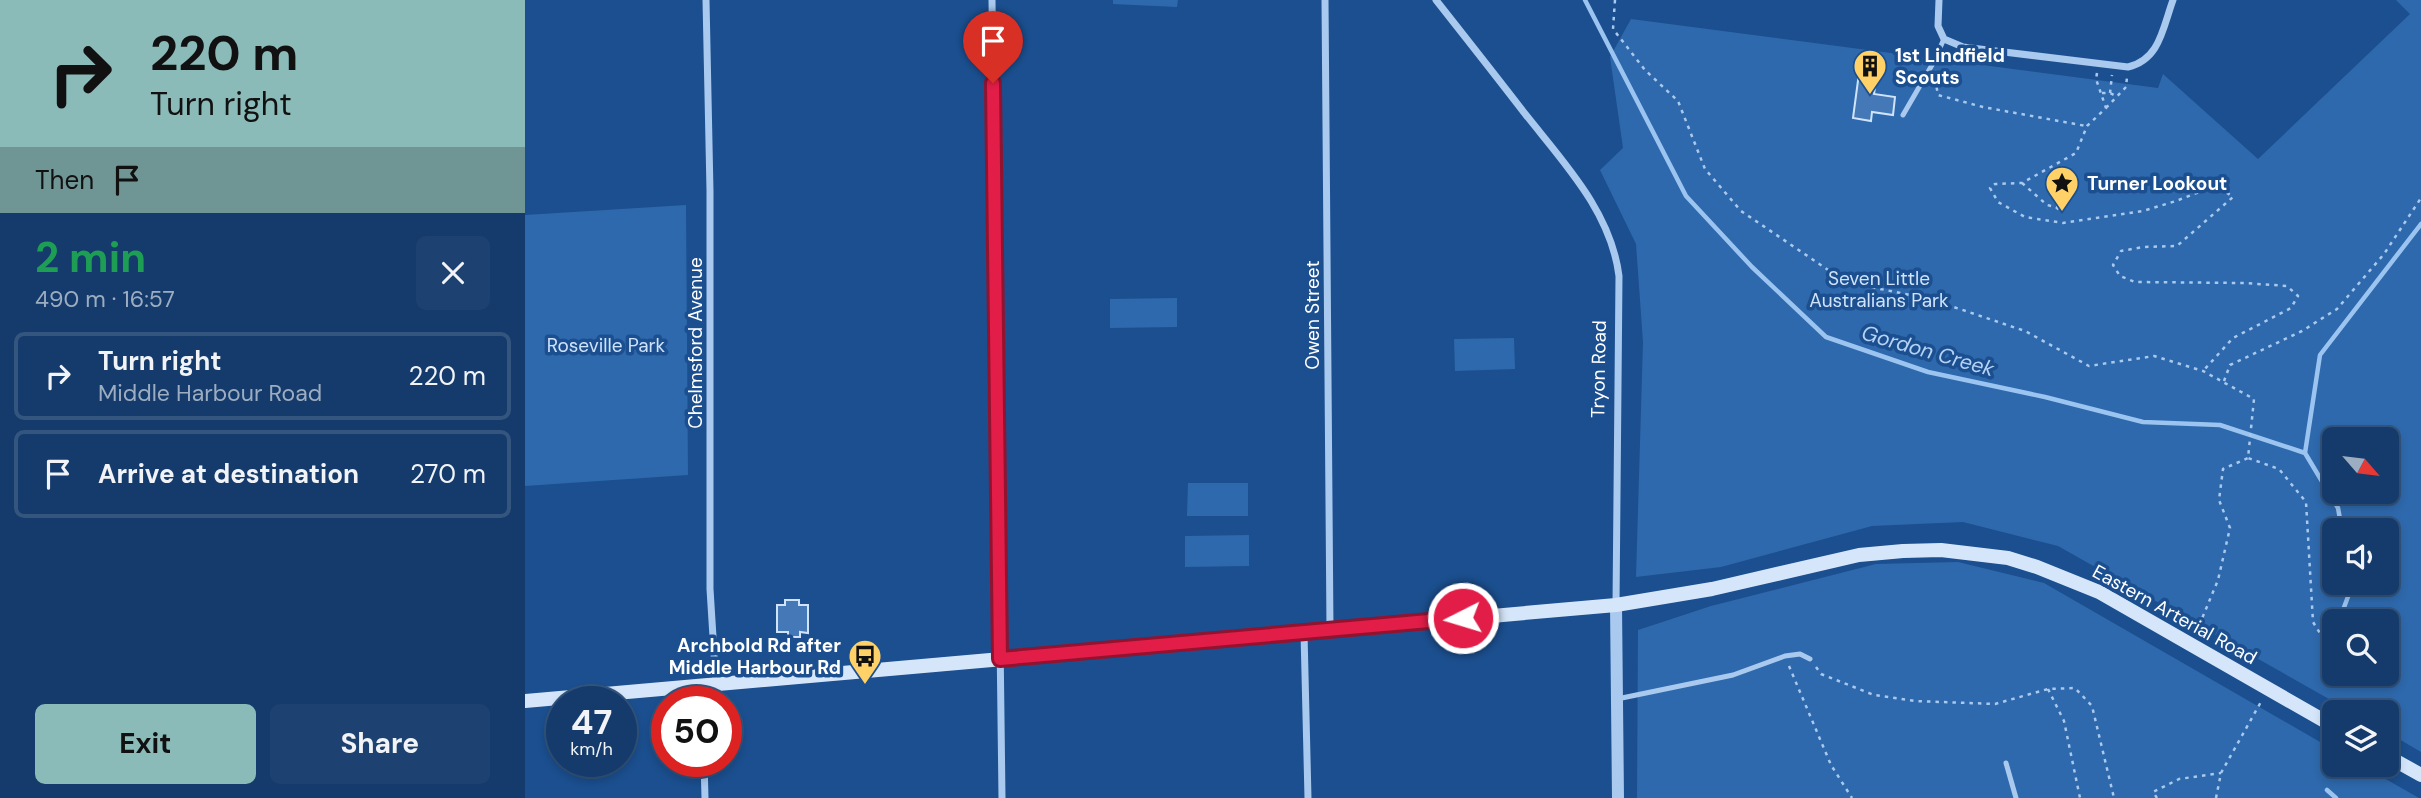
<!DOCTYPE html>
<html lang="en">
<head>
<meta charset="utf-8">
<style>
  :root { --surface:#143b6b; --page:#1d4271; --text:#f1f3f6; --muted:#9dadc1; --line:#33557e; --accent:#8bbbb9 }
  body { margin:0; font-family:"DM Sans",sans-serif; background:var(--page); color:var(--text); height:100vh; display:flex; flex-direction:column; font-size:26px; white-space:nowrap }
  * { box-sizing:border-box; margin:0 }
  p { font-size:23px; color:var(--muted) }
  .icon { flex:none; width:38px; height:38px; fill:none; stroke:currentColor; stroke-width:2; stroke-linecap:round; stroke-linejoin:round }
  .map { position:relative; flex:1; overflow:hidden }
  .panel { display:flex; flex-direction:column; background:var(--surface); width:525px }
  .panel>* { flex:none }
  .banner { background:#8bbbb9; color:#111; overflow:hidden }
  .needle { width:46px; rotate:118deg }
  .controls { position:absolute; left:1797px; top:427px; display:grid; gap:14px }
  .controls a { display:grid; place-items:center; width:77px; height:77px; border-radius:10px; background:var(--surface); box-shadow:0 4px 10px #0003,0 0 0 2px var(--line); font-size:35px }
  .speed { position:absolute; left:21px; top:686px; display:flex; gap:14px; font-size:35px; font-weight:700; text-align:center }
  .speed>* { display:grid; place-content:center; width:91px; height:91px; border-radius:50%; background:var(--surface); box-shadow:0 4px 10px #0003,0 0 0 2px var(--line); line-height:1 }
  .speed small { font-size:18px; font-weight:400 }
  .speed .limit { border:10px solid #d22; background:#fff; color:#111 }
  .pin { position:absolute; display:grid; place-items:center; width:60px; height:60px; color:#fff; margin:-72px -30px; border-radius:50% 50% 50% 0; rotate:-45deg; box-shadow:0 0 7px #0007 }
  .pin .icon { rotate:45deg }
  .me { position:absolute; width:77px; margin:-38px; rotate:265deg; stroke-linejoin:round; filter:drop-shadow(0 0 5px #0008) }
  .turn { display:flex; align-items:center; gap:24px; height:147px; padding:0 35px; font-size:32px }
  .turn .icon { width:91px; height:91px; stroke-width:2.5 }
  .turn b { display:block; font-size:49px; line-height:60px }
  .then { display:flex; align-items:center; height:66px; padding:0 35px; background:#0003; gap:14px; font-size:26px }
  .round { display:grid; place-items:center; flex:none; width:74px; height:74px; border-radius:10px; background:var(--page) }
  .overview { display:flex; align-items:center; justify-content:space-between; height:119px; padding:0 35px }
  h1 { font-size:42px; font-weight:700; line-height:52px; color:#1e9e55 }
  .button { display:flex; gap:14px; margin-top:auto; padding:14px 35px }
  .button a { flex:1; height:80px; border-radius:10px; background:var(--accent); color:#111; font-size:28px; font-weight:700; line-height:80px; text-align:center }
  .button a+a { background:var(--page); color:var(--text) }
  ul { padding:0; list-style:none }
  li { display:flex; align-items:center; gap:21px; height:88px; margin:0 14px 10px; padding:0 21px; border:4px solid var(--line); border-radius:10px }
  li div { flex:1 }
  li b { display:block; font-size:26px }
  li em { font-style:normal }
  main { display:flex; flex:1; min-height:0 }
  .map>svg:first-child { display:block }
  .green { fill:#2e69ad; fill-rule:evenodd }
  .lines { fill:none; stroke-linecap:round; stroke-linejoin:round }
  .stream { stroke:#9cc4f0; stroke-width:4.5 }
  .building { fill:#4478b7; stroke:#cfe3fa; stroke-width:2 }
  .path { stroke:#a9c9ee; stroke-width:2.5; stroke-dasharray:3.5 5; stroke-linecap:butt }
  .service { stroke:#a9c9ee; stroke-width:5 }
  .minor { stroke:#a9c9ee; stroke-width:7 }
  .tertiary { stroke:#a9c9ee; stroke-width:12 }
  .secondary { stroke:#d6e6fa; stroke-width:14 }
  .route-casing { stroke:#92132f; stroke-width:18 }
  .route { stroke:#e11d48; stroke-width:12 }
  .labels { text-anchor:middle; stroke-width:7; stroke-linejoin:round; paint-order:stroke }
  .poi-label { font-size:19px; font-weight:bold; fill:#fff; stroke:#1b4f8f; text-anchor:start }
  .park-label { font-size:19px; fill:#cfe3fa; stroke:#1b4f8f }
  .street-label { font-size:19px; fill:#fff; stroke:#1b4f8f }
  .water-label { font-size:21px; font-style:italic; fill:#b5d3f5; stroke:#1b4f8f }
</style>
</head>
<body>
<main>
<section class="panel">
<div class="banner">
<div class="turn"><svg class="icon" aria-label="right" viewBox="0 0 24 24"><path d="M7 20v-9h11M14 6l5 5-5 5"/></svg><div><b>220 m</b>Turn right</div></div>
<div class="then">Then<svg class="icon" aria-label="arrive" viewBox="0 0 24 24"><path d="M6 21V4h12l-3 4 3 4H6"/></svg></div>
</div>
<div class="overview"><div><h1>2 min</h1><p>490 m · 16:57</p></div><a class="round"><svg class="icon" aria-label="close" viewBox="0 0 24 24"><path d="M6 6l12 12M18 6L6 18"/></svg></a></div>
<ul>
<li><svg class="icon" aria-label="right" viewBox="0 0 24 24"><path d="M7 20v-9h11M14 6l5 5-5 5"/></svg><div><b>Turn right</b><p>Middle Harbour Road</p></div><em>220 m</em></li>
<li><svg class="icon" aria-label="arrive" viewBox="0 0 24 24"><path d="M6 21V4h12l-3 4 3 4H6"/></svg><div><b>Arrive at destination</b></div><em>270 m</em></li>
</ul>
<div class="button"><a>Exit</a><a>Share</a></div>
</section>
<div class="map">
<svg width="1896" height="798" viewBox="0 0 1896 798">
  <rect width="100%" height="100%" fill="#1b4f8f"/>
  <path class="green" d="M588 0H653L652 7 588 4Z
    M1871 0H1896V752L1862 732V712H1827L1533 546 1438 522 1347 526 1196 567 1111 577 1118 342 1111 244 1075 170 1098 148 1085 57 1106 19 1633 88 1638 74 1733 159 1885 14ZM1810 439H1862V492H1810ZM1810 530H1862V583H1810ZM1810 621H1862V674H1810Z
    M161 205 163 475 0 486V215Z
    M652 298V327L585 328V299Z
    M989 338 990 369 930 371 929 339Z
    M663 483H723V516H662Z
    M724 535V566L660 567V536Z
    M1433 562 1519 583 1809 750 1810 765H1836L1894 798H1112L1113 630 1186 606 1351 564Z"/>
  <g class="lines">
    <path class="stream" d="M1060 0 1161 196 1227 267 1301 337 1403 372 1520 397 1618 422 1695 425 1780 453 1813 508 1817 530
      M1780 453 1795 355 1896 224
      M1814 621 1828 583
      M1805 643 1810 633
      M1802 790 1811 798"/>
  </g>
  <path class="building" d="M1334 73 1352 75 1349 94 1370 97 1368 115 1347 112 1346 121 1328 118Z
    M260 600H274V605H283V633L275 632V637H263V632H252V605H260Z"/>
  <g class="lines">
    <path class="path" d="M1090 0 1088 29 1120 70 1153 101 1180 169 1216 211 1321 282 1405 299 1500 331 1564 366 1629 356 1678 371 1729 399 1723 458 1754 469 1781 502 1788 622 1801 643
      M1572 73 1571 79 1581 108 1562 126 1551 153 1497 183 1470 184 1465 188 1473 202 1500 217 1538 223 1618 211 1651 201 1682 189 1698 190 1708 197 1652 246 1618 247 1596 251 1588 265 1595 276 1610 282 1719 283 1762 286 1773 296 1766 308 1708 338 1678 371
      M1410 79 1413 95 1458 107 1561 126
      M1577 93H1585L1593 97
      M1585 93 1587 75
      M1581 108 1601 87 1602 77
      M1497 183 1522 205 1531 207 1537 213
      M1699 381 1705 365 1777 331 1812 309 1859 254 1896 198
      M1671 633 1693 580 1705 528 1694 500 1698 469 1723 458
      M1264 666 1306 765 1327 798
      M1291 667 1296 674 1349 695 1390 701 1470 704 1523 689 1550 688 1567 706 1589 798
      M1523 689 1539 721 1555 798
      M1632 798 1628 792 1654 779 1696 773
      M1691 798 1696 773 1737 700"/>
    <path class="service" d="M1378 115 1407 65 1419 39
      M1092 699 1208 675 1260 656 1275 654 1285 659
      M1481 763 1491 798"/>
    <path class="minor" d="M181 0 185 191V589L191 685
      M467 0 477 798
      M800 0 805 629
      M911 0C941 38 971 76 1001 115 1039 163 1086 212 1094 276L1091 605
      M1414 0 1413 26 1419 39 1438 47 1603 67C1635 60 1638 27 1648 0
      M779 633 783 798
      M175 687 176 702
      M179 761 180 798"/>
    <path class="tertiary" d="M1091 605 1093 798"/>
    <path class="secondary" d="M0 701 1091 605 1187 589 1334 555 1378 551 1416 550 1483 558 1512 567 1574 592 1810 727
      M1862 756 1896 775"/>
  </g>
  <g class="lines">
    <defs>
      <path id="route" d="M468 83 475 659 938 618"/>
    </defs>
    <use href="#route" class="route-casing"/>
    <use href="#route" class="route"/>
  </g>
  <defs>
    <symbol id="building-pin" viewBox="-11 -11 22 30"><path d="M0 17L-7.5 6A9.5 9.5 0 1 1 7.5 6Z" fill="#ffd166" stroke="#1b4f8f"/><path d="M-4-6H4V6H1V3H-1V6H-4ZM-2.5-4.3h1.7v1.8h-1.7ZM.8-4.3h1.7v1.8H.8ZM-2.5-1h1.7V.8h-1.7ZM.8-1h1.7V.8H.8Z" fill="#111"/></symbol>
    <symbol id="sight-pin" viewBox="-11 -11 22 30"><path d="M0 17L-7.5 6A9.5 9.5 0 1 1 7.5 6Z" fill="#ffd166" stroke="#1b4f8f"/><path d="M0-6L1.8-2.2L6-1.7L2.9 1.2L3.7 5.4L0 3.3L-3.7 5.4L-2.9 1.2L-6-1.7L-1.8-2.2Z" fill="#111"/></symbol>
    <symbol id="bus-pin" viewBox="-11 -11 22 30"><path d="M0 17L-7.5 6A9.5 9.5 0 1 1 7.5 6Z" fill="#ffd166" stroke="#1b4f8f"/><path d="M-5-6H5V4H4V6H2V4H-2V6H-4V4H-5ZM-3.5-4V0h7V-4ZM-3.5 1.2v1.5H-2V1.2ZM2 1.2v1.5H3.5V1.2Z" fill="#111"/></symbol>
  </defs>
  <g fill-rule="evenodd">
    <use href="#building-pin" x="1326" y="47" width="38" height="52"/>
    <use href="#sight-pin" x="1518" y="164" width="38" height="52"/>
    <use href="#bus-pin" x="321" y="637" width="38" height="52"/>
  </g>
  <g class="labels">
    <g class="poi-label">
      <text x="1370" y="62">1st Lindfield<tspan x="1370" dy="22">Scouts</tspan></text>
      <text x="1562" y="190">Turner Lookout</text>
      <text x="316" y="652" text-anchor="end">Archbold Rd after<tspan x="316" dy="22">Middle Harbour Rd</tspan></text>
    </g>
    <g class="park-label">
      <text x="1354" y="285">Seven Little<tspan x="1354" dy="22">Australians Park</tspan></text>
      <text x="81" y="352">Roseville Park</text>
    </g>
    <g class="street-label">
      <text transform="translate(787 315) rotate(-90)" y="7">Owen Street</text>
      <text transform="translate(170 343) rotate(-90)" y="7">Chelmsford Avenue</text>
      <text transform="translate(1073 369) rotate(-89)" y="7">Tryon Road</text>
      <text transform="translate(1650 614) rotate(29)" y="7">Eastern Arterial Road</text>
    </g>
    <g class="water-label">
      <text transform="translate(1403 351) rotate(16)" y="7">Gordon Creek</text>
    </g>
  </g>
</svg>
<div class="controls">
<a><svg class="needle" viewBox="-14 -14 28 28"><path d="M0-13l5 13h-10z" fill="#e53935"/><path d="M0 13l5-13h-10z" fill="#9dadc1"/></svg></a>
<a><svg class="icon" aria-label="sound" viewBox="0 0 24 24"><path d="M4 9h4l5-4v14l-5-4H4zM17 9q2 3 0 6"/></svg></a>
<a><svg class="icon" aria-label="search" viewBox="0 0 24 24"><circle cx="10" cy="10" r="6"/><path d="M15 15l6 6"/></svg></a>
<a><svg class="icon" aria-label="layers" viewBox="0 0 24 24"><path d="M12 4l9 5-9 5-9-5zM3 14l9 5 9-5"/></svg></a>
</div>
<div class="speed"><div>47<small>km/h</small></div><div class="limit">50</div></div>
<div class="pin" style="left:468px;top:83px;background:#d93025"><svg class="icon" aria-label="arrive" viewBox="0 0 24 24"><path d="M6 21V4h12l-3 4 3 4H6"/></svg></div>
<svg class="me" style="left:938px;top:618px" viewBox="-20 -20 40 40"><circle r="17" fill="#e11d48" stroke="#fff" stroke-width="3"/><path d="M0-11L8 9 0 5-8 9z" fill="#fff"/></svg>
</div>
</main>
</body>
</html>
